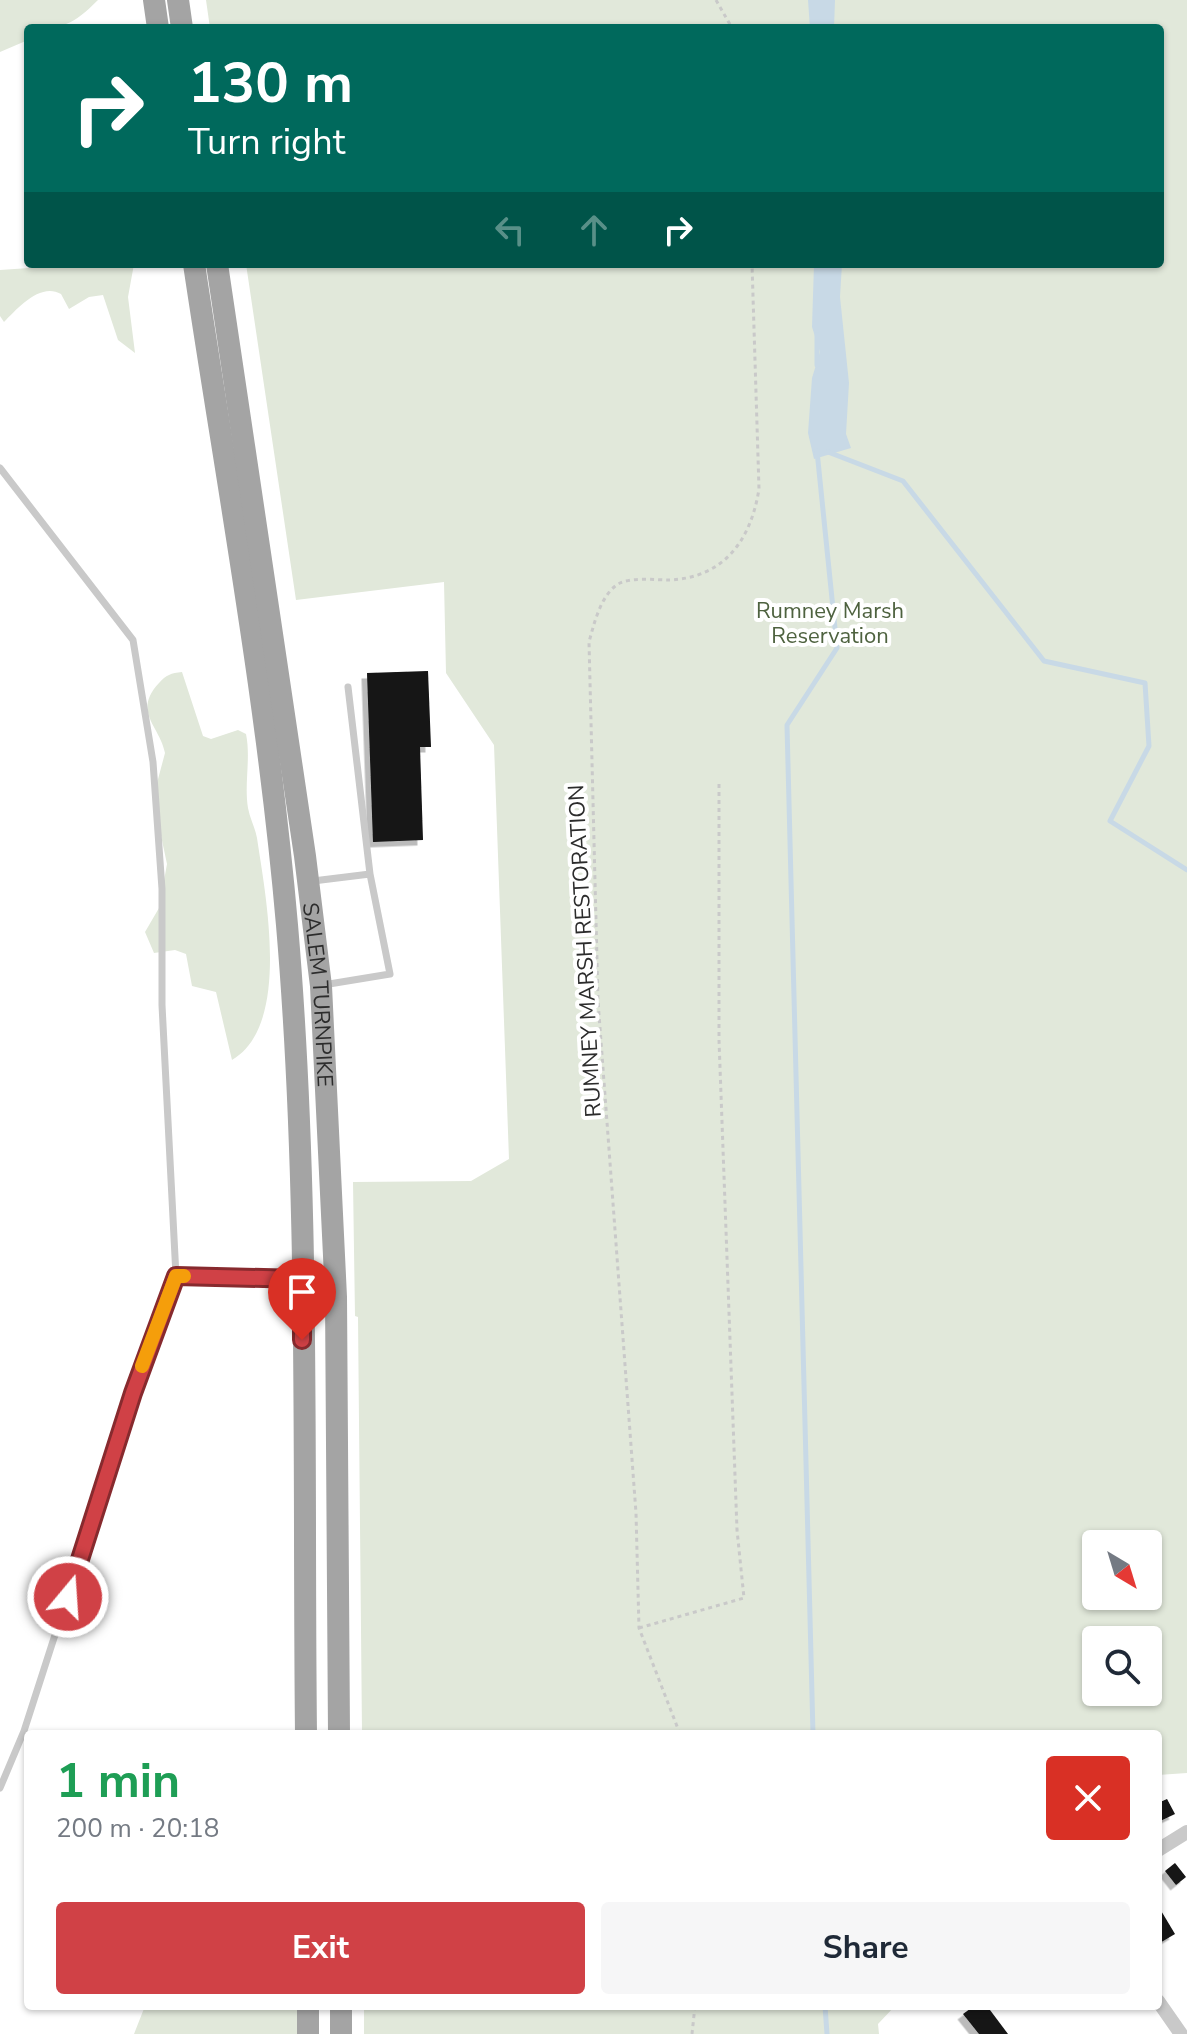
<!DOCTYPE html>
<html lang="en">
<head>
<meta charset="utf-8">
<style>
  :root { --surface:#fff; --page:#f6f6f7; --text:#1f2937; --muted:#747a83; --accent:#d04146 }
  body { margin:0; font-family:"Nunito Sans",sans-serif; background:var(--page); color:var(--text); height:100vh; display:flex; flex-direction:column; font-size:30px; white-space:nowrap }
  * { box-sizing:border-box; margin:0 }
  p { font-size:26px; color:var(--muted) }
  .icon { flex:none; width:44px; height:44px; fill:none; stroke:currentColor; stroke-width:2; stroke-linecap:round; stroke-linejoin:round }
  .map { position:relative; flex:1; overflow:hidden }
  .drawer { position:absolute; left:24px; top:1730px; width:1138px; height:280px; display:flex; flex-direction:column; background:var(--surface); border-radius:8px; box-shadow:0 2px 6px #0004 }
  .drawer>* { flex:none }
  .hud { position:absolute; left:24px; top:24px; width:1140px; height:244px; border-radius:8px; box-shadow:0 2px 6px #0004; background:#00695c; color:#fff; overflow:hidden }
  .needle { width:52px; rotate:142deg }
  .buttons { position:absolute; left:1082px; top:1530px; display:grid; gap:16px }
  .buttons a { display:grid; place-items:center; width:80px; height:80px; border-radius:8px; background:var(--surface); box-shadow:0 2px 6px #0004; font-size:40px }
  .pin { position:absolute; display:grid; place-items:center; width:68px; height:68px; color:#fff; margin:-82px -34px; border-radius:50% 50% 50% 0; rotate:-45deg; box-shadow:0 0 8px #0007 }
  .pin .icon { rotate:45deg }
  .me { position:absolute; width:88px; margin:-44px; rotate:18deg; stroke-linejoin:round; filter:drop-shadow(0 0 6px #0008) }
  .turn { display:flex; align-items:center; gap:28px; height:168px; padding:0 32px; font-size:36px }
  .turn .icon { width:104px; height:104px; stroke-width:2.5 }
  .turn b { display:block; font-size:56px; line-height:68px }
  .lanes { display:flex; align-items:center; height:76px; padding:0 32px; background:#0003; justify-content:center; gap:40px; direction:ltr }
  .lanes .off { opacity:.35 }
  .round { display:grid; place-items:center; flex:none; width:84px; height:84px; border-radius:8px; background:var(--page) }
  .head { display:flex; align-items:center; justify-content:space-between; height:136px; padding:0 32px }
  h1 { font-size:48px; font-weight:700; line-height:60px; color:#1e9e55 }
  .cta { display:flex; gap:16px; margin-top:auto; padding:16px 32px }
  .cta a { flex:1; height:92px; border-radius:8px; background:var(--accent); color:#fff; font-size:32px; font-weight:700; line-height:92px; text-align:center }
  .cta a+a { background:var(--page); color:var(--text) }
  .map>svg:first-child { display:block }
  .green { fill:#e1e8da; fill-rule:evenodd }
  .water { fill:#c8d9e6 }
  .lines { fill:none; stroke-linecap:round; stroke-linejoin:round }
  .stream { stroke:#c8d9e6; stroke-width:5 }
  .building { fill:#131313; filter:url(#shadow) }
  .path { stroke:#c9c9c9; stroke-width:3; stroke-dasharray:4 4; stroke-linecap:butt }
  .lane { stroke:#c9c9c9; stroke-width:7 }
  .street { stroke:#c9c9c9; stroke-width:14 }
  .primary { stroke:#a4a4a4; stroke-width:22 }
  .route-casing { stroke:#872a2e; stroke-width:20 }
  .route { stroke:#d04146; stroke-width:14 }
  .slow { stroke:#f59e0b; stroke-width:14 }
  .labels { text-anchor:middle; stroke-width:8; stroke-linejoin:round; paint-order:stroke }
  .park-label { font-size:22px; fill:#4e623f; stroke:#fff }
  .street-label { font-size:22px; fill:#2c2c2c; stroke:#fff }
</style>
</head>
<body>
<div class="map">
<svg width="1187" height="2034" viewBox="0 0 1187 2034">
  <defs>
    <filter id="shadow"><feDropShadow dx="-5.5" dy="5.5" stdDeviation="0" flood-color="#0004"/></filter>
  </defs>
  <rect width="100%" height="100%" fill="#fff"/>
  <path class="green" d="M0 0H98C72 26 64 28 28 28V40L0 52Z
    M206 0H1187V1773L1158 1775V1734H362L358 1317 355 1316 353 1182 471 1181 509 1159 494 745 446 673 444 582 296 600 246 264H1160V28H210ZM1096 1544H1148V1596H1096ZM1096 1640H1148V1692H1096Z
    M87 264H134L128 297 135 353 118 340 103 295 89 297 69 309 61 294C40 282 17 309 4 322L0 316V270Z
    M182 672 203 736 211 739 238 730 246 734C251 758 244 784 248 808 250 819 255 827 257 838 265 893 292 1025 232 1060L216 992 192 986 186 954 175 950 154 953 145 932 159 908 167 864 153 798 165 753C160 726 132 712 159 683 166 675 171 673 182 672Z
    M145 2006H301V2034H134Z
    M364 2006H895L878 2024 879 2034H364Z"/>
  <path class="water" d="M808 0H835L834 28H810Z
    M814 264H842L840 297 849 383 846 434 851 448 814 459 808 433 812 378 820 352 812 327Z"/>
  <g class="lines">
    <path class="stream" d="M817 365V335
      M828 452 903 481 1044 661 1145 683 1149 746 1110 821 1187 870
      M813 1734 787 725 837 648 817 451
      M825 2006 827 2034"/>
  </g>
  <path class="building" d="M428 671 431 747H420L423 840 373 842 367 673Z
    M1167 1799 1175 1814 1158 1822V1803Z
    M1175 1863 1186 1877 1176 1885 1165 1871Z
    M1160 1909 1175 1934 1158 1944V1911Z
    M974 2006H987L1008 2034H979L963 2014Z"/>
  <g class="lines">
    <path class="path" d="M716 0 732 28
      M639 1628 744 1598 737 1530 719 1040V780
      M680 1734 639 1628 636 1513 598 1001 589 642C594 624 601 593 620 583 633 577 655 580 669 580 724 578 751 540 759 489L752 264
      M692 2034 695 2006"/>
    <path class="lane" d="M0 468 133 640 153 762 162 889V1005L176 1276 133 1393 24 1731 0 1788
      M348 687 370 874
      M313 881 370 874 390 974 323 985
      M176 1276 300 1279"/>
    <path class="street" d="M1158 1850 1187 1832
      M1158 2001 1181 2034"/>
    <g class="primary">
      <path d="M154 0 158 28"/>
      <path d="M178 0 182 28"/>
      <path d="M194 264C227 484 268 704 287 925 310 1194 303 1465 306 1734"/>
      <path id="s1" d="M217 264 305 856 321 986 336 1297 339 1734"/>
      <path d="M308 2006V2034"/>
      <path d="M341 2034V2006"/>
    </g>
  </g>
  <g class="lines">
    <defs>
      <path id="route" d="M68 1597 133 1393 176 1276 302 1279V1340"/>
    </defs>
    <use href="#route" class="route-casing"/>
    <use href="#route" class="route"/>
    <path class="slow" d="M142 1366 176 1276H184"/>
  </g>
  <g class="labels">
    <g class="park-label">
      <text x="830" y="618">Rumney Marsh<tspan x="830" dy="25">Reservation</tspan></text>
    </g>
    <g class="street-label">
      <text transform="translate(584 951) rotate(-93)" y="8">RUMNEY MARSH RESTORATION</text>
      <text dy="8" stroke="none"><textPath href="#s1" startOffset="738">SALEM TURNPIKE</textPath></text>
    </g>
  </g>
</svg>
<div class="buttons">
<a><svg class="needle" viewBox="-14 -14 28 28"><path d="M0-13l5 13h-10z" fill="#e53935"/><path d="M0 13l5-13h-10z" fill="#747a83"/></svg></a>
<a><svg class="icon" aria-label="search" viewBox="0 0 24 24"><circle cx="10" cy="10" r="6"/><path d="M15 15l6 6"/></svg></a>
</div>
<div class="pin" style="left:302px;top:1340px;background:#d93025"><svg class="icon" aria-label="arrive" viewBox="0 0 24 24"><path d="M6 21V4h12l-3 4 3 4H6"/></svg></div>
<svg class="me" style="left:68px;top:1597px" viewBox="-20 -20 40 40"><circle r="17" fill="#d04146" stroke="#fff" stroke-width="3"/><path d="M0-11L8 9 0 5-8 9z" fill="#fff"/></svg>
<div class="hud">
<div class="turn"><svg class="icon" aria-label="right" viewBox="0 0 24 24"><path d="M7 20v-9h11M14 6l5 5-5 5"/></svg><div><b>130 m</b>Turn right</div></div>
<div class="lanes"><svg class="icon off" aria-label="left" viewBox="0 0 24 24"><path d="M17 20v-9H6M10 6l-5 5 5 5"/></svg><svg class="icon off" aria-label="ahead" viewBox="0 0 24 24"><path d="M12 20V5M6 11l6-6 6 6"/></svg><svg class="icon" aria-label="right" viewBox="0 0 24 24"><path d="M7 20v-9h11M14 6l5 5-5 5"/></svg></div>
</div>
<section class="drawer">
<div class="head"><div><h1>1 min</h1><p>200 m · 20:18</p></div><a class="round" style="background:#d93025;color:#fff"><svg class="icon" aria-label="close" viewBox="0 0 24 24"><path d="M6 6l12 12M18 6L6 18"/></svg></a></div>
<div class="cta"><a>Exit</a><a>Share</a></div>
</section>
</div>
</body>
</html>
